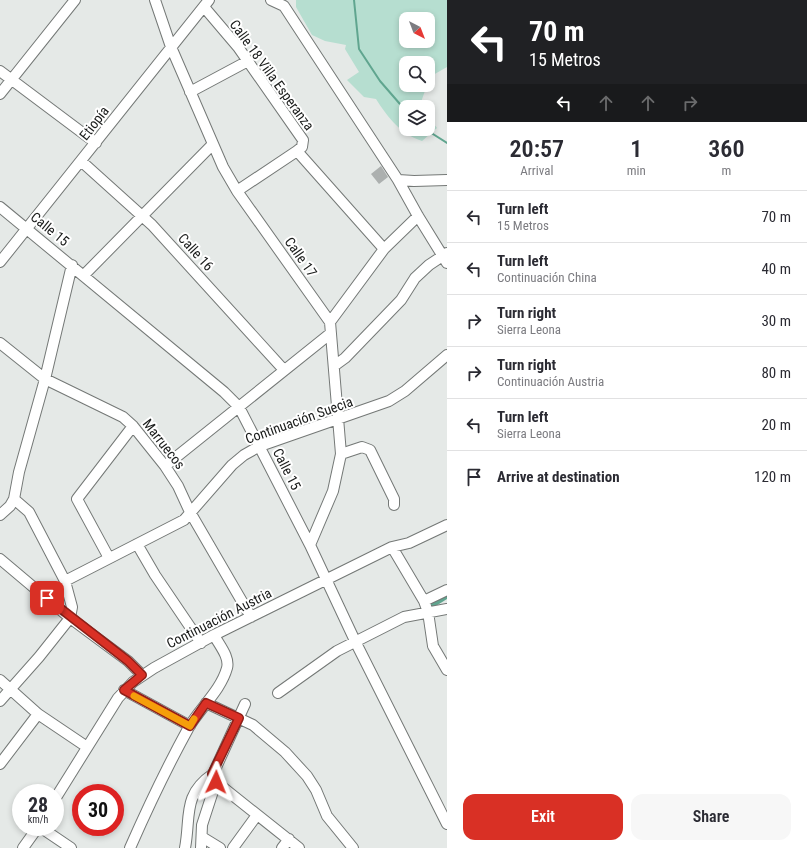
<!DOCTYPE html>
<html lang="en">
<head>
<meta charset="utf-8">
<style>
  :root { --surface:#fff; --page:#f7f7f7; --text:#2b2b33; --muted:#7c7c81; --line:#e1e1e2; --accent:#d93025 }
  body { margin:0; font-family:"Roboto Condensed",sans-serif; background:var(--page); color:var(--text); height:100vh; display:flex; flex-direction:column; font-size:15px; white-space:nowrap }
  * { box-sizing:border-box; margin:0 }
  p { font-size:13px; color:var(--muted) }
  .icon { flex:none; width:22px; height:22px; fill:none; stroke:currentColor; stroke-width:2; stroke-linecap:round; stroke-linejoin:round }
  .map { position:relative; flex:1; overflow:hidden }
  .details { display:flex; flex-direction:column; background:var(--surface); width:360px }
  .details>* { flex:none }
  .banner { background:#202124; color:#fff; overflow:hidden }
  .needle { width:26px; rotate:138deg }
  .buttons { position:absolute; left:399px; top:12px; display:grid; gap:8px }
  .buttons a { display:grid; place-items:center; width:36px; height:36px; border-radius:8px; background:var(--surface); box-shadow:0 2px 6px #0003; font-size:20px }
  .speed { position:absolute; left:12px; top:784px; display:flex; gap:8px; font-size:20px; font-weight:700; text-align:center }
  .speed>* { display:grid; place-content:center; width:52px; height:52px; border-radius:50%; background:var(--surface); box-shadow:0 2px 6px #0003; line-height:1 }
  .speed small { font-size:10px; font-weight:400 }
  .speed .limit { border:6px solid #d22; background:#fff; color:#111 }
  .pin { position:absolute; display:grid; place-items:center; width:34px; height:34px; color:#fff; margin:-17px; border-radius:8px; box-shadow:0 2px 6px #0006 }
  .me { position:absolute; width:44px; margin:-22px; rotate:2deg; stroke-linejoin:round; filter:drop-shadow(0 0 3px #0008) }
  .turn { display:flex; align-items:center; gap:14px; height:84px; padding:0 16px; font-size:18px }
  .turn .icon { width:52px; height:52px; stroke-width:2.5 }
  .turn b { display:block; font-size:28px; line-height:34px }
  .lanes { display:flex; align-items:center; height:38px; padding:0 16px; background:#0003; justify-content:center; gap:20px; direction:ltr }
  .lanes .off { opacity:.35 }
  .eta { display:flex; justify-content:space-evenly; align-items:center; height:68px; text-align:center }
  .eta b { font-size:24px; font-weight:600; line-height:28px }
  .button { display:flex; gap:8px; margin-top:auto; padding:8px 16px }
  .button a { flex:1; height:46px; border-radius:12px; background:var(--accent); color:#fff; font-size:16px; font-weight:600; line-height:46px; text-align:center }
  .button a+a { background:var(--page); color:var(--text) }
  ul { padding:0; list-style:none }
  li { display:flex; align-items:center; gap:12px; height:52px; padding:0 16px; border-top:1px solid var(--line) }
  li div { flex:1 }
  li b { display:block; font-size:15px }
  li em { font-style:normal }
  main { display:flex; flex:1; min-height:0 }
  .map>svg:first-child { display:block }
  .green { fill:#b6ded0; fill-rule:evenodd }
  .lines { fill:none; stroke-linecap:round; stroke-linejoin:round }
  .stream { stroke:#60a58f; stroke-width:2 }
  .canal { stroke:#60a58f; stroke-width:7 }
  .building { fill:#acb0af }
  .minor-casing { stroke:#747876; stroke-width:12 }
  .minor { stroke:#fff; stroke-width:10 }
  .route-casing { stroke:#8d1f18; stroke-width:10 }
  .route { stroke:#d93025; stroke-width:7 }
  .slow { stroke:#f59e0b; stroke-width:7 }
  .labels { text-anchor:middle; stroke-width:4; stroke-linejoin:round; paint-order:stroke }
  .street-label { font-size:14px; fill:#191b1a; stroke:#fff }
</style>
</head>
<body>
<main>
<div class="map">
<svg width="447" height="848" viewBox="0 0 447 848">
  <rect width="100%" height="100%" fill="#e5e9e7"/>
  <path class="green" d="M296 0H447V67L433 75 428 83V63H406V85H427L420 105 421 107H406V129H428V117L437 128 422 141C401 134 388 118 376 99L364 97 347 80 359 72 345 49 346 45 325 41 312 35 296 7ZM406 19H428V41H406Z"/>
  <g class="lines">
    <path class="stream" d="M354 0 359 49 380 81 406 111
      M425 129 447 143"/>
    <path class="canal" d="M434 603 447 595"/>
  </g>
  <path class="building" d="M381 166 388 177 379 184 371 174Z"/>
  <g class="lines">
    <defs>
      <path id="minor" d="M155 0 171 47 223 167 237 191 330 322 341 454 333 491 310 545
        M271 0 284 6 398 180 418 216 447 263
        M204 7 238 47 303 140 302 147 297 151 384 249
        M0 71 96 143
        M190 92 248 61
        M0 94 75 0
        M81 161 152 225 284 370
        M398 180 414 181 447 180
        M237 191 297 151
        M0 207 224 392 239 407 310 545 356 643 447 824
        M0 262 209 0
        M84 275 212 145
        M330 322 384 249 418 216
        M0 343 45 379 123 417 133 426 165 466 178 486 190 512 251 617
        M334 366 345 358 401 300 415 278 429 265 447 253
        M341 454 362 447 370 450 394 499V505
        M165 466 331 333
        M0 515 10 506 14 499 19 472 45 379 72 265
        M137 544 155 575 201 643
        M392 547 424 601 428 612 433 646 447 670
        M109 558 77 499 133 426
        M0 559 70 618 128 661 142 675
        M65 581 184 520 232 465 244 455 260 446 389 401 405 391 447 355
        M424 601 447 590
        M0 680 38 714 87 747
        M124 690 190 726
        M278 693 337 651 404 617 447 609
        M0 701 39 657 70 618 72 607 65 581 29 512 14 499
        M206 703 253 725 285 752 307 776 316 790 327 816 353 848
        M0 764 38 714
        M213 774 216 782 299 848
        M213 774 245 704
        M55 799 118 698 133 682 154 668 214 635 392 547 409 543 447 525
        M40 827 71 848
        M202 837 220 848
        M23 848 38 827
        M130 848C148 807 167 767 189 727 200 708 221 690 227 668 230 657 219 645 214 635
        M185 848C191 817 182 795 213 774
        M201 848 202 825 216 782
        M233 848 257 815
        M282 848 289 839"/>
    </defs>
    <use href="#minor" class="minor-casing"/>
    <use href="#minor" class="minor"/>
  </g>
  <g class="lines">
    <defs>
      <path id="route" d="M47 598 128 661 142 675 124 690 190 726 206 703 239 718 212 774 216 782"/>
    </defs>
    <use href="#route" class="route-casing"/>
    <use href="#route" class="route"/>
    <path class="slow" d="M134 696 190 726 194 719"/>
  </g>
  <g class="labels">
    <g class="street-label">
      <text transform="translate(272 75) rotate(54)" y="5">Calle 18 Villa Esperanza</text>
      <text transform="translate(94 123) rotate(-52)" y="5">Etiopía</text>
      <text transform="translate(50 229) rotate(39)" y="5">Calle 15</text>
      <text transform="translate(196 252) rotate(48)" y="5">Calle 16</text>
      <text transform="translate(301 257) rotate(55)" y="5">Calle 17</text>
      <text transform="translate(299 420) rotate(-20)" y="5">Continuación Suecia</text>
      <text transform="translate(164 444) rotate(52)" y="5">Marruecos</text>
      <text transform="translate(287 469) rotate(63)" y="5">Calle 15</text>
      <text transform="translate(219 618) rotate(-27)" y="5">Continuación Austria</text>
    </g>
  </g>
</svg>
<div class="buttons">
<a><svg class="needle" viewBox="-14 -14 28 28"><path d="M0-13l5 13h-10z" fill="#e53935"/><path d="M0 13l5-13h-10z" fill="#7c7c81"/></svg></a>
<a><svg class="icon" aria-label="search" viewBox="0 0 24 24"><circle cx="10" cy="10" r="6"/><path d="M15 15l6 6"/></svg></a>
<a><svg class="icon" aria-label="layers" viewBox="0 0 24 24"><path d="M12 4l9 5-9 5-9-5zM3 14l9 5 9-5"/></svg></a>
</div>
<div class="speed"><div>28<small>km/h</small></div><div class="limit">30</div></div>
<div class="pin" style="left:47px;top:598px;background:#d93025"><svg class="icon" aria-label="arrive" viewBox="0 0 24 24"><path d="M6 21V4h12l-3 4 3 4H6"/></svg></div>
<svg class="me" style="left:216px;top:782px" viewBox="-20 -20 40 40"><path d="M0-17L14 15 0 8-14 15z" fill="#d93025" stroke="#fff" stroke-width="4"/></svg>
</div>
<section class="details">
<div class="banner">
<div class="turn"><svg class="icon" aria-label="left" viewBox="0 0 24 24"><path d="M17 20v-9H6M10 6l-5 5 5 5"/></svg><div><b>70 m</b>15 Metros</div></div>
<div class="lanes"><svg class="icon" aria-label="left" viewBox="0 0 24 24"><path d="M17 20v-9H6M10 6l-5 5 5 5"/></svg><svg class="icon off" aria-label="ahead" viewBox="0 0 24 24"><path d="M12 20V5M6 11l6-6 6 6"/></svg><svg class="icon off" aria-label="ahead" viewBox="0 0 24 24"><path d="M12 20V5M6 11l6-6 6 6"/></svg><svg class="icon off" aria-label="right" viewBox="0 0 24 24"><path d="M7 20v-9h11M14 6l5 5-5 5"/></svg></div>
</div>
<div class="eta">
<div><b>20:57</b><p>Arrival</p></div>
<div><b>1</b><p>min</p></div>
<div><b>360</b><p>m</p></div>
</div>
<ul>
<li><svg class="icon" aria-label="left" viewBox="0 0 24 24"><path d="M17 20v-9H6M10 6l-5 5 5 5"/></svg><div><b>Turn left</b><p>15 Metros</p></div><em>70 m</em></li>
<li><svg class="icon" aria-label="left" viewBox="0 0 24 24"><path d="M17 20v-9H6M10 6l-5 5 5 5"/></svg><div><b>Turn left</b><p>Continuación China</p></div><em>40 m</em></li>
<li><svg class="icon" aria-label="right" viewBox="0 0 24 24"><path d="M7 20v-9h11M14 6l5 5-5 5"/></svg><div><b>Turn right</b><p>Sierra Leona</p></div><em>30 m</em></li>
<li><svg class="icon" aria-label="right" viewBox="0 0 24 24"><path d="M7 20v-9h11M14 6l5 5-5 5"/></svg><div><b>Turn right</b><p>Continuación Austria</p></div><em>80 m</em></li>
<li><svg class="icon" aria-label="left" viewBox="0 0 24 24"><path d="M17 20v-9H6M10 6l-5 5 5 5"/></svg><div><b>Turn left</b><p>Sierra Leona</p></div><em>20 m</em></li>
<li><svg class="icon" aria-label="arrive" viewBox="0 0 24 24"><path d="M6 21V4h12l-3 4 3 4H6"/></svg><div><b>Arrive at destination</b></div><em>120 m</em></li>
</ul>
<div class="button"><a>Exit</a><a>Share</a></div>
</section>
</main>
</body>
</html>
